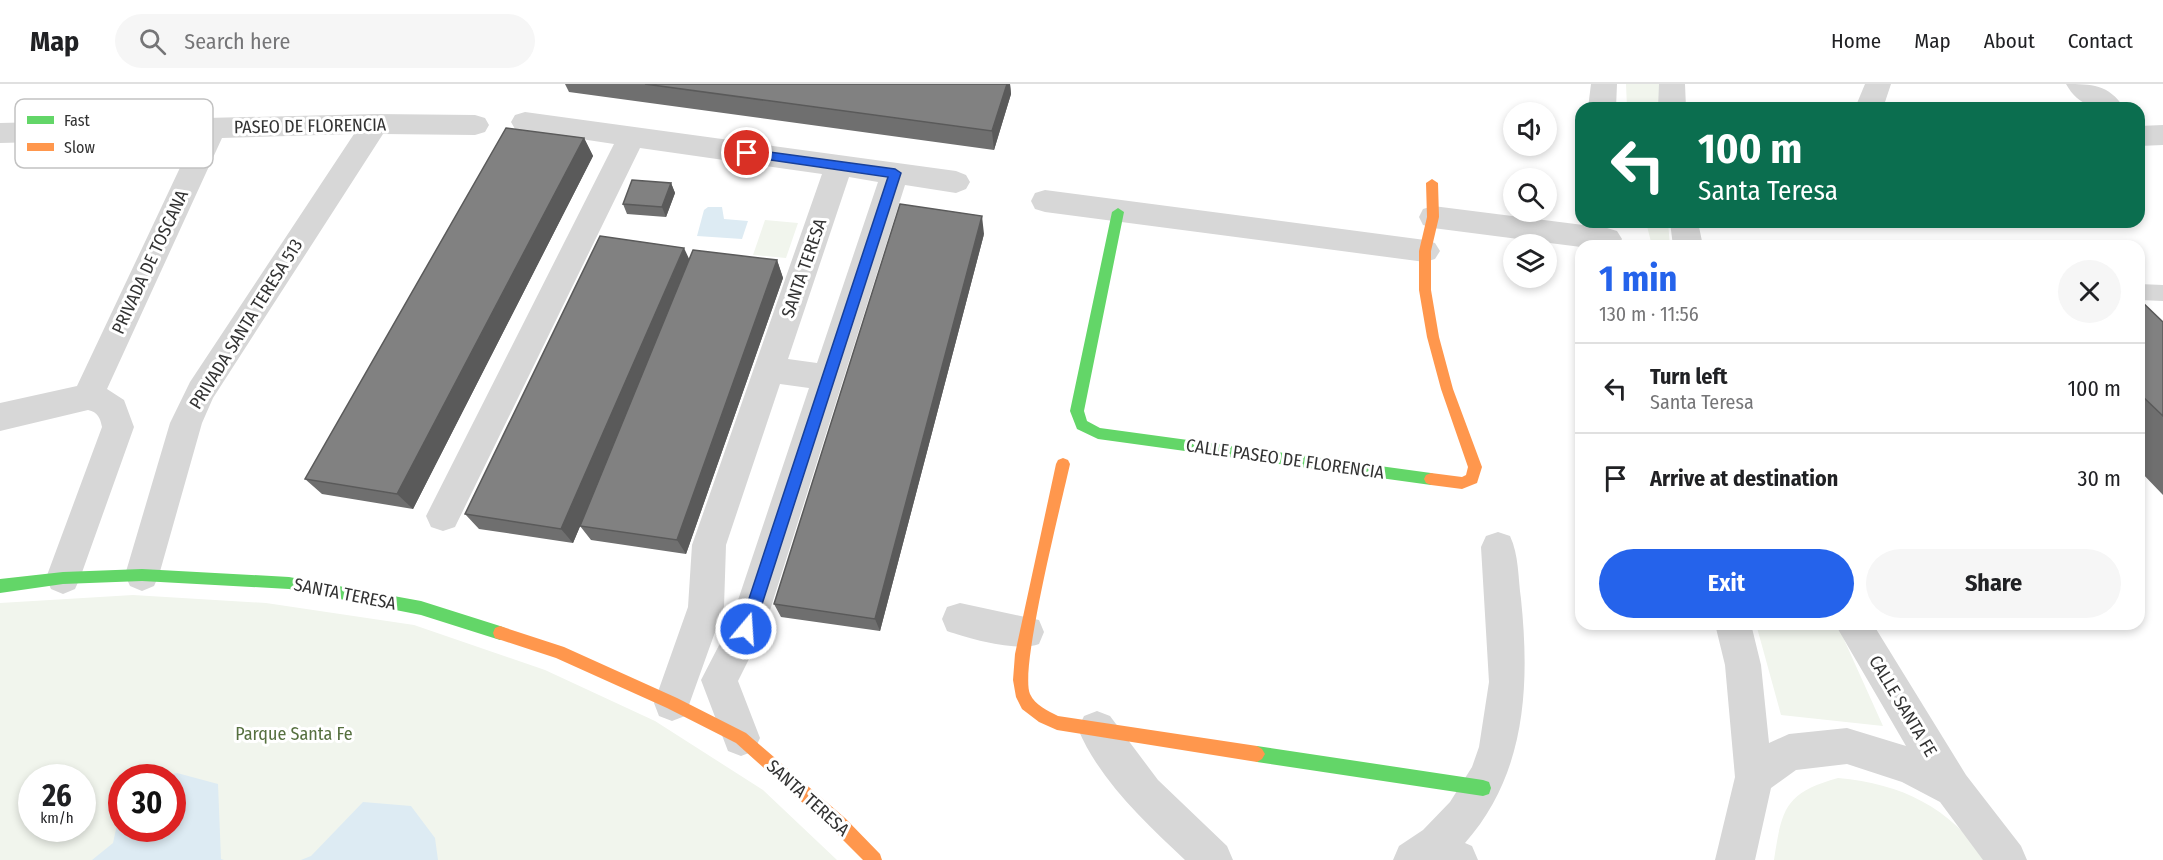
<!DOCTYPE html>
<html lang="en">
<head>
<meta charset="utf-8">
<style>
  :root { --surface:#fff; --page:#f6f6f6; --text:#202124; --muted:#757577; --line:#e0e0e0; --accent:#2563eb }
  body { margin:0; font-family:"Fira Sans Condensed",sans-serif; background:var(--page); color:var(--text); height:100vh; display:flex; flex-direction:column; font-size:22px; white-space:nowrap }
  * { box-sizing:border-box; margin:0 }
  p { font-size:20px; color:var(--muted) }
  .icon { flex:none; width:33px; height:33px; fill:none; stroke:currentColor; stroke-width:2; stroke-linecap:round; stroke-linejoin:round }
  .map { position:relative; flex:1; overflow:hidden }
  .details { position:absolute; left:1575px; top:156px; width:570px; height:390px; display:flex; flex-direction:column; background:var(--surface); border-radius:18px; box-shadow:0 3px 9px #0003 }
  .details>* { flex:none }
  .hud { position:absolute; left:1575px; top:18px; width:570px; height:126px; border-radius:18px; box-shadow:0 3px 9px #0003; background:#0b6e4f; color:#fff; overflow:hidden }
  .controls { position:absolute; left:1503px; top:18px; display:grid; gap:12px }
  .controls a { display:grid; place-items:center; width:54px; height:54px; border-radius:50%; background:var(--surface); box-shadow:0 3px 9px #0003; font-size:30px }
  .speed { position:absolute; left:18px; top:680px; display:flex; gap:12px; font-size:30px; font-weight:700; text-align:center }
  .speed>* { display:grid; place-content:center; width:78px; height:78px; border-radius:50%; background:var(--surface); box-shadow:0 3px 9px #0003; line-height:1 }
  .speed small { font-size:15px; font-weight:400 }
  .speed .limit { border:9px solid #d22; background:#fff; color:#111 }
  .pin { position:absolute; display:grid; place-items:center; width:51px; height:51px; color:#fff; margin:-26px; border:3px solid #fff; border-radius:50%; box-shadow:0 2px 6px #0007 }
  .me { position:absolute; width:66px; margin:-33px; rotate:18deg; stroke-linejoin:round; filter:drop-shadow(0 0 4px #0008) }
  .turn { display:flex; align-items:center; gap:21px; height:126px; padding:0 24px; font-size:27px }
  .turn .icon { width:78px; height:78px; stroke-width:2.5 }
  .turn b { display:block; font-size:42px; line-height:51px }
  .round { display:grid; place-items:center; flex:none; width:63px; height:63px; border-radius:32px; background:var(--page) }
  .overview { display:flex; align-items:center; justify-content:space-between; height:102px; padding:0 24px }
  h1 { font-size:36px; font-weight:700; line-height:45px; color:var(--accent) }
  .action { display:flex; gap:12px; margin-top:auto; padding:12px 24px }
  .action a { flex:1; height:69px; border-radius:36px; background:var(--accent); color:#fff; font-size:24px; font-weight:700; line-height:69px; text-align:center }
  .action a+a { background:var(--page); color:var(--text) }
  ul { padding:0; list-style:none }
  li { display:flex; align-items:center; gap:18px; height:90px; padding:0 24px; border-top:2px solid var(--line) }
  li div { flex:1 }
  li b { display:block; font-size:22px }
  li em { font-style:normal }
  header { display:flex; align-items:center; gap:36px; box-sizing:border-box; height:84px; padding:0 30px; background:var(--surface); border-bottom:2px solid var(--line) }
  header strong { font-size:28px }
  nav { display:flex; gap:33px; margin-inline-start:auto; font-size:21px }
  .search { width:420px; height:54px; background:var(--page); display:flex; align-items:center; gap:15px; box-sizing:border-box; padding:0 21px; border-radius:33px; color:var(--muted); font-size:22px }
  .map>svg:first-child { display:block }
  .green { fill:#f1f5ed; fill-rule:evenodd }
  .water { fill:#ddebf3 }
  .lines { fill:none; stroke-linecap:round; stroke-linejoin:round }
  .lane { fill:#d7d7d7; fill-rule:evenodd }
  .street { fill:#d7d7d7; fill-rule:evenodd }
  .fast { fill:#63d668; fill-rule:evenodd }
  .slow { fill:#ff974d; fill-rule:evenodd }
  .wall { fill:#6f6f6f }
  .shaded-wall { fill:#5a5a5a }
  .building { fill:#818181; stroke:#5a5a5a; stroke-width:1.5 }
  .route { fill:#2563eb; stroke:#184099; stroke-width:1.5 }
  .labels { text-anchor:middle; stroke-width:6; stroke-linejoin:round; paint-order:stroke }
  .street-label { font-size:18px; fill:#333; stroke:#fff }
  .park-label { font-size:18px; fill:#56703f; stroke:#fff }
  .key { fill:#fff; stroke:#c2c2c2; stroke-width:1.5 }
  .key-label { font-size:16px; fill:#333 }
</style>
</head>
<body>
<header>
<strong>Map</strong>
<div class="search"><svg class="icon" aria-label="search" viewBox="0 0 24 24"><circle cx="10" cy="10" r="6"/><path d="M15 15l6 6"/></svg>Search here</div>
<nav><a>Home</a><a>Map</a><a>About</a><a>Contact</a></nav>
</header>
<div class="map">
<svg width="2163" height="776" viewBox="0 0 2163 776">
  <rect width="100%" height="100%" fill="#fff"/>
  <path class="green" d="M1626 0H1660L1661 24H1627Z
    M765 136 798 139 786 174 753 171Z
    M1646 138H1668L1670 162H1652Z
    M133 511 266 519 414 541 545 586 655 637 763 706 837 776H0V519ZM32 693H82V744H32ZM122 693H172V744H122Z
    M1756 540H1837L1883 642 1781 631Z
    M1838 694C1903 700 1948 723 1987 776H1774C1782 724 1785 709 1838 694Z"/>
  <path class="water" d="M708 123H722L724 135 748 137 742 155 697 152 704 126Z
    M177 689 218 700 221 775 224 776H92L113 759 121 722 122 744H172V693H160Z
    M363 718 411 722 435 754 438 776H301L311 772Z"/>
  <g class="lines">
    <path class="lane" d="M2139 200 2163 201V217L2139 216Z"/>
    <path class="street" d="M1591 0H1617L1616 24H1588Z
      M1659 0H1685L1686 24H1658Z
      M1865 0H1891L1883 24H1855Z
      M2066 0C2091 0 2109 0 2124 24 2098 24 2080 25 2066 0Z
      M525 28 956 87 966 91 970 98 966 105 956 109 905 101 764 545 738 597 760 654 754 667 741 672 728 667 701 596 730 540 809 304 780 300 726 461 724 523 685 632 672 637 659 632 654 619 688 523 692 461 822 90 640 64 455 443 443 447 431 443 426 432 614 60 515 45 511 38 515 31ZM849 93 878 98 817 279 788 275Z
      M375 30 475 31 485 34 489 41 485 48 475 51 383 50 213 314 202 339 159 491 154 502 142 507 130 502 125 491 170 339 190 298 354 50 222 54 107 305 124 316 134 343 80 494 75 505 63 510 51 505 46 494 102 343C100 334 98 328 88 326L0 347V319L77 302 194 54 0 59V39Z
      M2163 41V61L2139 62V42Z
      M1045 106 1425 156 1435 159 1440 167 1435 175 1425 178 1045 128 1035 125 1031 117 1035 109Z
      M1433 122 1607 144 1617 147 1622 155 1618 162 1581 163 1433 144 1423 141 1419 133 1423 125Z
      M1670 138H1698L1703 162H1673Z
      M1498 448 1510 452C1519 471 1518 494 1521 515 1530 602 1526 690 1465 759L1472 762 1478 776H1393L1399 762 1423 746 1450 718 1472 683 1479 663 1489 598 1481 463 1486 452Z
      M960 519 1039 536 1044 548 1039 560C1017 568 970 555 947 547L942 535 947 523Z
      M1715 540H1751L1761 581 1769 659 1789 650 1847 644 1906 662 1835 540H1873L1966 691 2021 762 2027 776H1983L1940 718 1902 698 1847 680 1796 686 1771 704 1755 776H1715L1735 693 1725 581Z
      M1097 627 1110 632 1158 696 1227 762 1233 776H1185C1145 738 1100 697 1078 645L1084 632Z"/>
    <path class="fast" d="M1118 124 1124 128 1084 327 1087 337 1100 344 1431 389 1436 391 1438 395 1436 399 1431 401 1098 355 1077 345 1070 327 1112 128Z
      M142 485 289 493 421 517 500 542 505 544 507 549 505 554 500 556 421 531 289 505 142 497 63 500 0 509V495L63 488Z
      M1257 662 1483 696 1489 698 1491 704 1489 710 1483 712 1257 678 1252 675 1249 670 1252 665Z"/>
    <path class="slow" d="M1432 95 1438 99 1439 133 1431 167V206L1439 253 1453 305 1482 383 1477 399 1462 405 1431 401 1426 399 1424 395 1426 391 1431 389 1462 393 1466 391 1468 383 1441 305 1427 253 1419 206V167L1427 133 1426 99Z
      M1063 374 1068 376 1070 380C1062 417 1019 585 1030 610 1035 621 1048 627 1058 632L1257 662 1262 665 1265 670 1262 675 1257 678 1057 646 1039 638 1022 625 1016 613 1013 596 1015 570 1056 380 1058 376Z
      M500 542 564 563 677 614 746 649 845 734 880 770 882 776H863L833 746 736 659 667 624 556 574 495 554 493 549 495 544Z"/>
  </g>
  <path class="wall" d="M565 0H1010L1011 10 994 66 569 8Z
    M584 54 593 72 413 425 322 410 305 395Z
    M671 99 675 109 666 133 627 130 623 120Z
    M984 150 880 547 781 533 774 520Z
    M689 175 777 176 783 194 686 470 591 456 580 442 573 459 479 445 465 430Z
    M2139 215 2163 238V411L2139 386Z"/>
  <path class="shaded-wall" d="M1007 0H1010L1011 10 994 66 992 47Z
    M584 54 593 72 413 425 397 410Z
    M671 99 675 109 666 133 662 123Z
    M982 132 984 150 880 547 875 535Z
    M684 164 692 181 573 459 561 445Z
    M777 176 783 194 686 470 677 456Z"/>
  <path class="building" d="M645 0H1007L992 47Z
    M506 44 584 54 397 410 305 395Z
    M632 96 671 99 662 123 623 120Z
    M900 120 982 132 875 535 774 520Z
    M600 152 684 164 561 445 465 430Z
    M693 166 777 176 677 456 580 442Z
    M2139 215 2163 238V332L2139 309Z"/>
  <path class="route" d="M747 65 895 85 901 89 754 545 746 552 739 545 888 93 743 72 741 69Z"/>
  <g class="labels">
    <g class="street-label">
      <text transform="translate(310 42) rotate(-1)" y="6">PASEO DE FLORENCIA</text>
      <text transform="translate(150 178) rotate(-65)" y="6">PRIVADA DE TOSCANA</text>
      <text transform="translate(804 184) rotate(-71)" y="6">SANTA TERESA</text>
      <text transform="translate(246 240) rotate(-58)" y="6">PRIVADA SANTA TERESA 513</text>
      <text transform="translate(1285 375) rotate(8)" y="6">CALLE PASEO DE FLORENCIA</text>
      <text transform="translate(345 510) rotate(11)" y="6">SANTA TERESA</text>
      <text transform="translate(1903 622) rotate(59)" y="6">CALLE SANTA FE</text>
      <text transform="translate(808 714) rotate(42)" y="6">SANTA TERESA</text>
    </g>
    <g class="park-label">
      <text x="294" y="656">Parque Santa Fe</text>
    </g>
  </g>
  <rect x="15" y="15" width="198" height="69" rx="9" class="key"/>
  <rect x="27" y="32" width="27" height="8" fill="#63d668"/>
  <rect x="27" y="59" width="27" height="8" fill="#ff974d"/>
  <g class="key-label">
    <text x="64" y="42">Fast</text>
    <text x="64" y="69">Slow</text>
  </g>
</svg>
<div class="controls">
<a><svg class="icon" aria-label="sound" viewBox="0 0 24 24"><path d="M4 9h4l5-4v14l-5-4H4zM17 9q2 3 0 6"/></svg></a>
<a><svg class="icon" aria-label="search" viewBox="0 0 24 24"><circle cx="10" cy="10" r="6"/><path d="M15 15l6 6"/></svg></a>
<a><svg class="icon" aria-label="layers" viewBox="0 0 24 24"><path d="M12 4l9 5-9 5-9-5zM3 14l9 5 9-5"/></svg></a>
</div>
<div class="speed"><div>26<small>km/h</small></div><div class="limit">30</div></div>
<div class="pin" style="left:747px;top:69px;background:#d93025"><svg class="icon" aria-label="arrive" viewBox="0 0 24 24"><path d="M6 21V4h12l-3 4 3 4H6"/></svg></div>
<svg class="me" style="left:746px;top:545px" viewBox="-20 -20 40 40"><circle r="17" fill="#2563eb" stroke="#fff" stroke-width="3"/><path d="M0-11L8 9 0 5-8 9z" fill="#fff"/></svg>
<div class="hud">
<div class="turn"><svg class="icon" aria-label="left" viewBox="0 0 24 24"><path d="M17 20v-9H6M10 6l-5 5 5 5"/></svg><div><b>100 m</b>Santa Teresa</div></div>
</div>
<section class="details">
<div class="overview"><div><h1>1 min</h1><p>130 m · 11:56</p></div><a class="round"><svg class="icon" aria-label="close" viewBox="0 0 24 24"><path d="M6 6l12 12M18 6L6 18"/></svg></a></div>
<ul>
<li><svg class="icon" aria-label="left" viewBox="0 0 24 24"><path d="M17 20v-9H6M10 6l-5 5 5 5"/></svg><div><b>Turn left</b><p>Santa Teresa</p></div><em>100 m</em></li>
<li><svg class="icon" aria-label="arrive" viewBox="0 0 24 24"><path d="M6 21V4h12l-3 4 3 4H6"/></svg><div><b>Arrive at destination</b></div><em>30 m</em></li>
</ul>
<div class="action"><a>Exit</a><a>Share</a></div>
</section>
</div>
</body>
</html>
